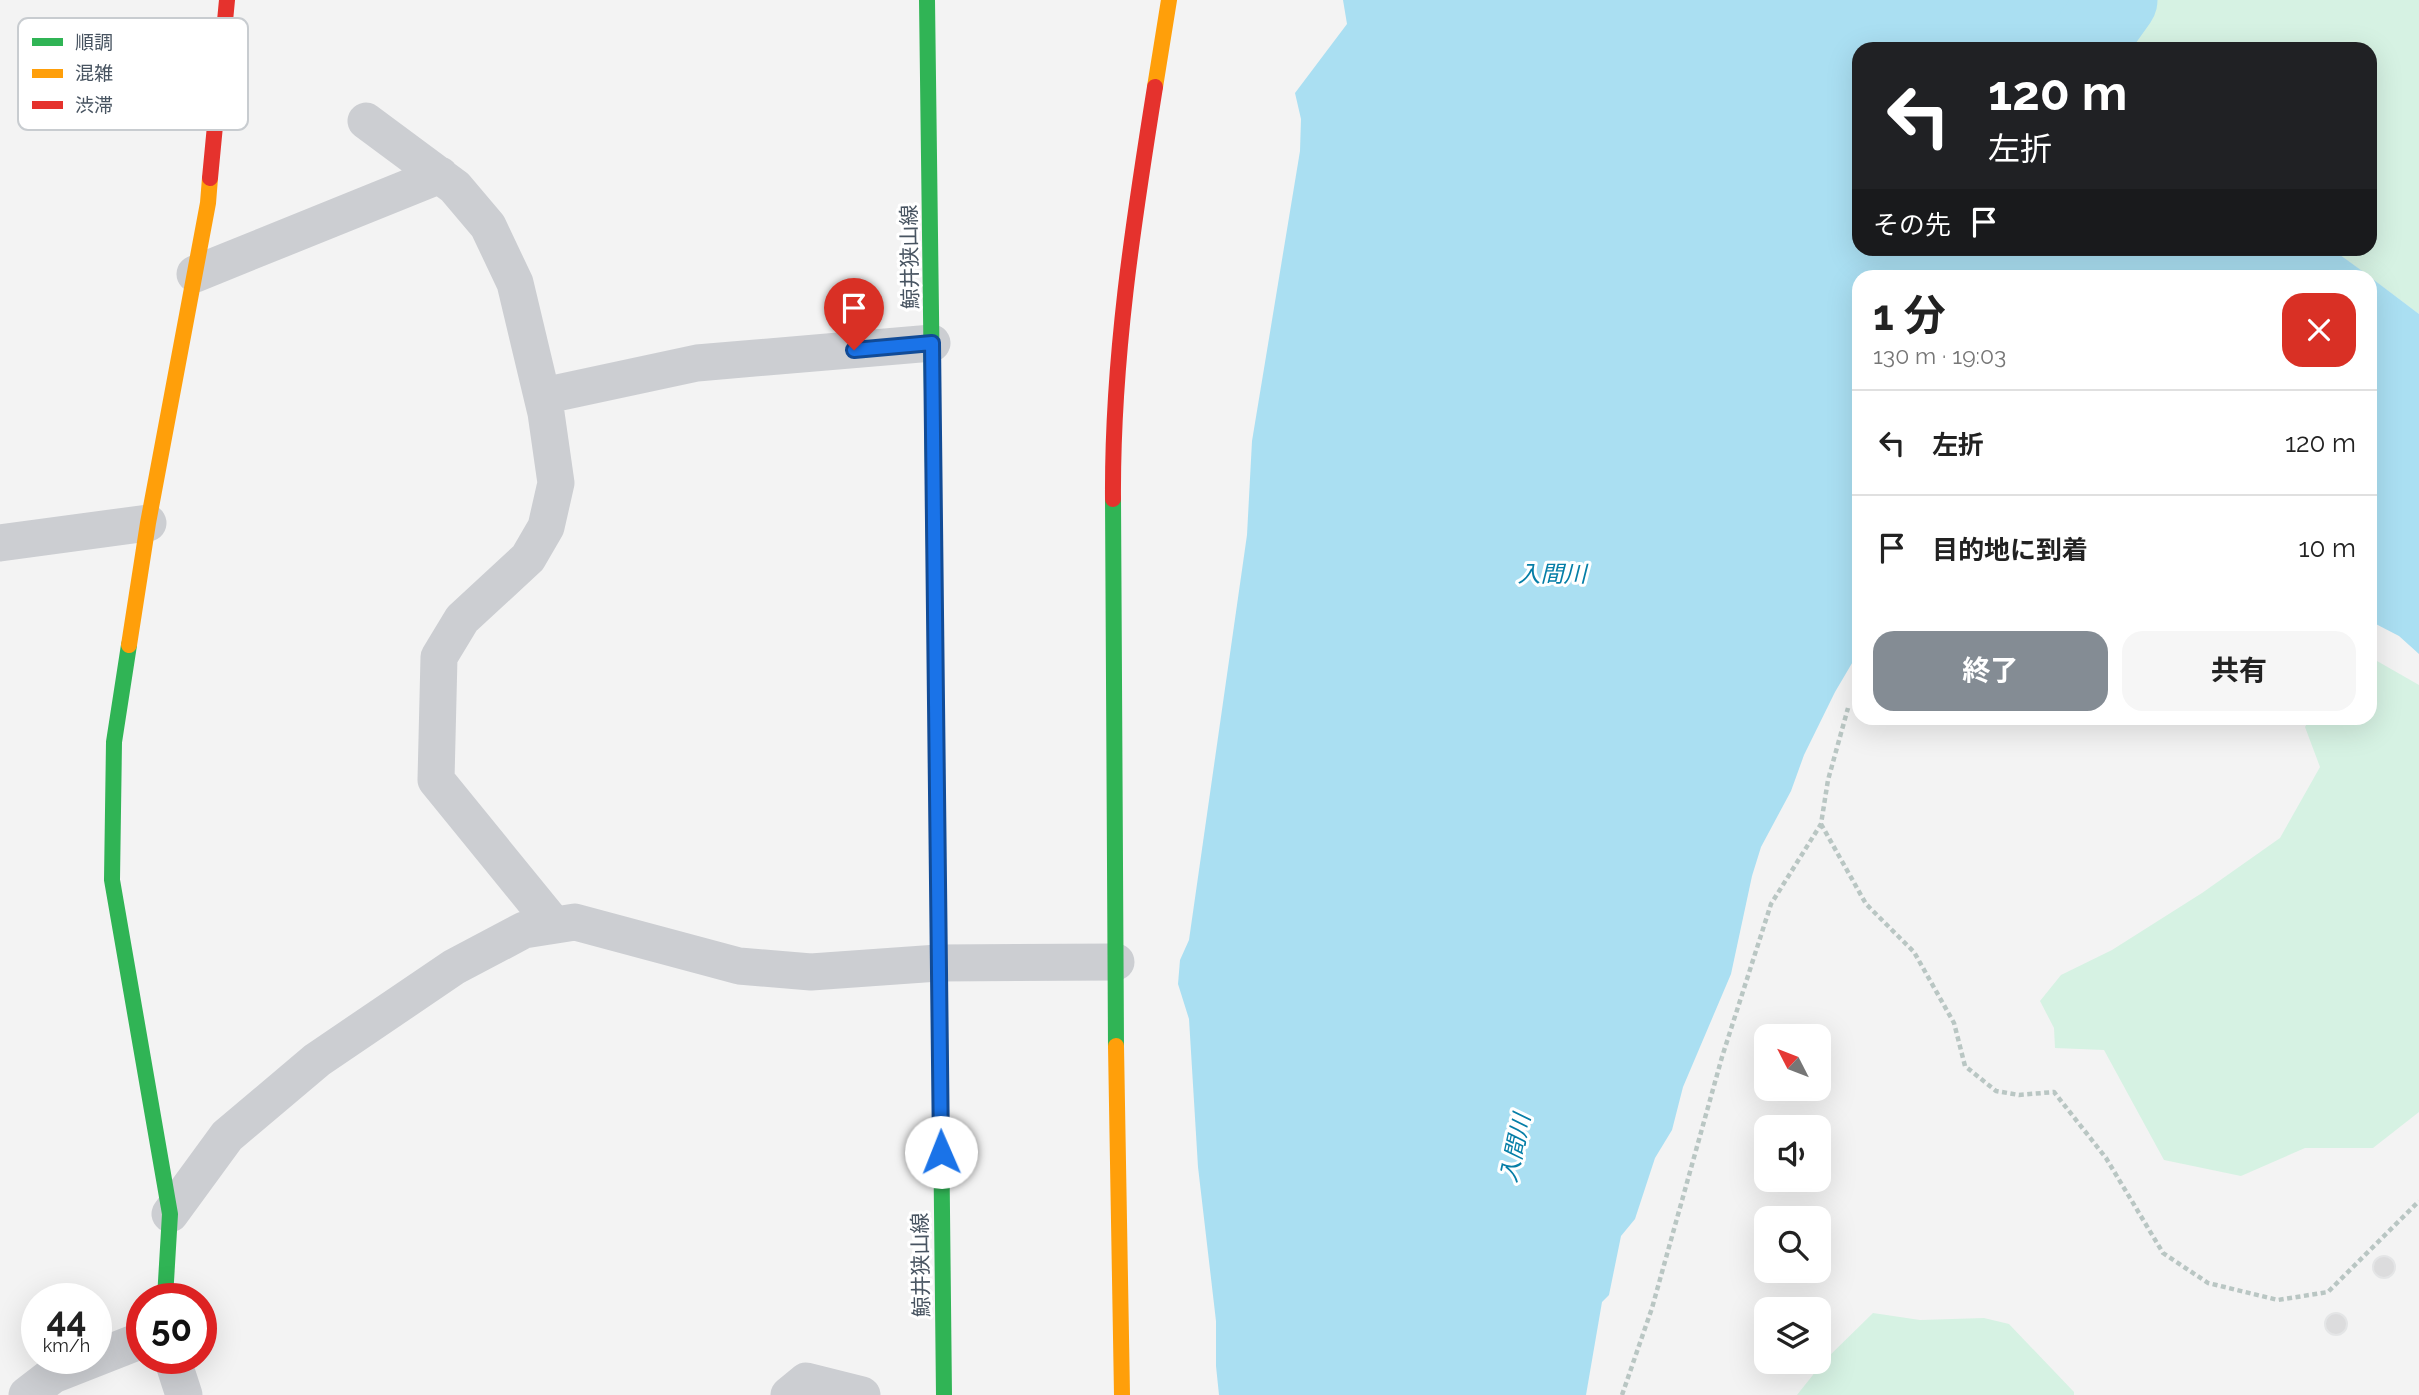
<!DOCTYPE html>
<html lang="ja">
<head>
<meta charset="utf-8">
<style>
  :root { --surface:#fff; --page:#f6f6f6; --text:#222; --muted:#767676; --line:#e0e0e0; --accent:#848c94 }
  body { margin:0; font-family:Raleway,"Noto Sans JP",sans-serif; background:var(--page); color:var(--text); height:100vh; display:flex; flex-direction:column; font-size:26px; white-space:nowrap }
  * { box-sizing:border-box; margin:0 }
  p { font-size:23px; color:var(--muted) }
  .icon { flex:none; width:38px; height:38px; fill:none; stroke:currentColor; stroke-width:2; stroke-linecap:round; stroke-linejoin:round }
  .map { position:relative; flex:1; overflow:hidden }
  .side { position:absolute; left:1852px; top:270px; width:525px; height:455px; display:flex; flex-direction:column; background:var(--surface); border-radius:21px; box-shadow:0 7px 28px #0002 }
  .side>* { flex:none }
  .guide { position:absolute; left:1852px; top:42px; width:525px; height:214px; border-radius:21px; box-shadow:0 7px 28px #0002; background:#202124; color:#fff; overflow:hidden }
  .needle { width:46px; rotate:312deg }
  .controls { position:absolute; left:1754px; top:1024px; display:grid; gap:14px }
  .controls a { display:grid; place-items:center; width:77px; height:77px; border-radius:14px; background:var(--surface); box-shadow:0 7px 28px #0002; font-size:35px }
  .speed { position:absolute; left:21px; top:1283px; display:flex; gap:14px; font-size:35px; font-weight:700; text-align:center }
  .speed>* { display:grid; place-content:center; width:91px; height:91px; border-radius:50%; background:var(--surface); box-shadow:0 7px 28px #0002; line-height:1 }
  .speed small { font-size:18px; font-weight:400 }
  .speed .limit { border:10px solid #d22; background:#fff; color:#111 }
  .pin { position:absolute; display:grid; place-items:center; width:60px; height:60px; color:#fff; margin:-72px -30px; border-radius:50% 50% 50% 0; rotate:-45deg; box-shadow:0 0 7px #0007 }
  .pin .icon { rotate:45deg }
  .me { position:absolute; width:77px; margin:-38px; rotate:359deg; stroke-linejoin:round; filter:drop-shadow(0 0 5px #0008) }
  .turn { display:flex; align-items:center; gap:24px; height:147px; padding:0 21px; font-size:32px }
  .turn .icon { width:91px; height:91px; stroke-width:2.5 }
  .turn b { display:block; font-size:49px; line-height:60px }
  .then { display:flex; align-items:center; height:66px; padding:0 21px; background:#0003; gap:14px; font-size:26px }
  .round { display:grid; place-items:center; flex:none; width:74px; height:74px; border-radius:21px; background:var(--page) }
  .headline { display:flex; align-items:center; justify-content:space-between; height:119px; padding:0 21px }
  h1 { font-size:42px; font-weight:700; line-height:52px }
  .button { display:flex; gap:14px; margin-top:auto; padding:14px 21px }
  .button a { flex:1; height:80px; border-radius:21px; background:var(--accent); color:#fff; font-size:28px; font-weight:700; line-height:80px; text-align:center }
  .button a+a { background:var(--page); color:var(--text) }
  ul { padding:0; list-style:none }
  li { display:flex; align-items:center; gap:21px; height:105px; padding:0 21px; border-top:2px solid var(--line) }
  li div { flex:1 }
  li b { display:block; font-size:26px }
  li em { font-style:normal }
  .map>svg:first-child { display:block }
  .green { fill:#d6f2e3 }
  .water { fill:#aadff2 }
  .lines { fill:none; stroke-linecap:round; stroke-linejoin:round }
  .river { stroke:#aadff2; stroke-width:79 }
  .building { fill:#dcdcdd; stroke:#e4e5e6; stroke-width:2 }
  .path { stroke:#b9c6c3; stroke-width:4.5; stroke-dasharray:5 3.5; stroke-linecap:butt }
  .street { stroke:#ccced2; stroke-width:37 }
  .fast { stroke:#30b455; stroke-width:16 }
  .slow { stroke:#ff9f0a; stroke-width:16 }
  .jam { stroke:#e5322d; stroke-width:16 }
  .route-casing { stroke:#114b97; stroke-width:18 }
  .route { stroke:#1a73e8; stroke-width:12 }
  .labels { text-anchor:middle; stroke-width:6; stroke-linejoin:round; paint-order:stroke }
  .street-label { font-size:21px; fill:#485461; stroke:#fff }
  .water-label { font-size:23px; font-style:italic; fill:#057ea7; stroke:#fff }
  .key { fill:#fff; stroke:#c8ccd0; stroke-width:2 }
  .key-label { font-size:19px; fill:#485461 }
</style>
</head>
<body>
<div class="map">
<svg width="2419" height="1395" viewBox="0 0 2419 1395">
  <rect width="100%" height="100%" fill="#f3f3f3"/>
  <path class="green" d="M2144 0H2419V314L2332 249 2370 248V49H2118L2093 30 2134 9Z
    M2370 657 2419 685V1112L2373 1148H2305L2241 1176 2164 1160 2104 1050 2055 1048 2054 1028 2040 1001 2061 975 2112 950 2202 893 2280 838 2320 767 2305 727 2310 718H2370Z
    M1873 1313 1920 1320 1984 1318 2009 1324 2074 1392V1395H1797L1824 1361Z"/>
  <path class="water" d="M1343 0H2144L2134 9 2094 30 2118 49H1858V248L2332 249 2369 276H1858V653L1835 692 1804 755 1791 791 1761 847 1752 876 1731 974 1683 1087 1672 1130 1655 1158 1635 1219 1621 1236 1609 1295 1602 1302 1586 1395H1219L1216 1366V1321L1198 1167 1189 1019 1178 984 1180 960 1189 940 1247 535 1252 441 1300 151 1301 119 1295 93 1347 24Z
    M2370 277 2419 314V654L2399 636 2370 621Z"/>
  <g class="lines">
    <path class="river" d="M2083 49 2118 0"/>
  </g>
  <path class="building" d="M2373 1267a11 11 0 1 1 22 0a11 11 0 1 1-22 0Z
    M2325 1324a11 11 0 1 1 22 0a11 11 0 1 1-22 0Z"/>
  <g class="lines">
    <path class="path" d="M1821 824 1866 904 1914 952 1954 1023 1965 1066 1996 1091 2019 1095 2054 1092 2106 1158 2163 1253 2208 1283 2278 1300 2328 1292 2419 1201
      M1622 1395 1652 1308 1722 1057 1771 904 1821 824 1828 780 1848 708"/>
    <path class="street" d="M366 121 455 187 488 226 515 283 546 413 556 483 546 527 528 558 462 619 439 657 436 780 554 925
      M195 274 440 175
      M543 396 697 363 932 343
      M0 543 148 523
      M170 1214 227 1136 317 1060 454 967 524 930 575 922 739 966 811 972 938 963 1116 962
      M172 1358 184 1395
      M27 1395 53 1375 142 1340
      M789 1395 806 1381 862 1395"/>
    <path class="fast" d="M927 0 936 705
      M1113 499 1116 1046
      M129 645 114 742 112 880 170 1214 165 1298
      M941 1119 944 1395"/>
    <path class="slow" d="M1155 87 1169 0
      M129 645 148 523 208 203 210 178
      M936 705 941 1119
      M1116 1046 1122 1395"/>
    <path class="jam" d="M210 178 227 0
      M1113 499C1112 360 1133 224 1155 87"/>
  </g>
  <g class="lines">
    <defs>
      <path id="route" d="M854 350 932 343 941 1152"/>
    </defs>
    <use href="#route" class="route-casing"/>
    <use href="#route" class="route"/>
  </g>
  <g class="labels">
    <g class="street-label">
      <text transform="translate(910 257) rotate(-91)" y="7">鯨井狭山線</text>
      <text transform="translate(921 1265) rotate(-91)" y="7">鯨井狭山線</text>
    </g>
    <g class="water-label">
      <text x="1552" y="582">入間川</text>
      <text transform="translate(1515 1148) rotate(-78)" y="8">入間川</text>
    </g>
  </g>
  <rect x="18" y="18" width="230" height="112" rx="10" class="key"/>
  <rect x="32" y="38" width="31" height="8" fill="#30b455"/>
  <rect x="32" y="69" width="31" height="9" fill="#ff9f0a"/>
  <rect x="32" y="101" width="31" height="8" fill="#e5322d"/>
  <g class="key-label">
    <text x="75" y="49">順調</text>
    <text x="75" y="80">混雑</text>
    <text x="75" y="112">渋滞</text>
  </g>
</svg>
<div class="controls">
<a><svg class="needle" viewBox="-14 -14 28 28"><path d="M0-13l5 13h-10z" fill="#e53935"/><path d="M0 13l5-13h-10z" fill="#767676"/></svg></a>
<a><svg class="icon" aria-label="sound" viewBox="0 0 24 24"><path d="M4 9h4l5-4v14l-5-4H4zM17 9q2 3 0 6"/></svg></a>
<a><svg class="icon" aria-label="search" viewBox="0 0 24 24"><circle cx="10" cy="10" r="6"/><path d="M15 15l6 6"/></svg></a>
<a><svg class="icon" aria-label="layers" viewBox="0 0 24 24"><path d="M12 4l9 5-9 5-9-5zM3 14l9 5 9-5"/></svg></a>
</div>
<div class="speed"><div>44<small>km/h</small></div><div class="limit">50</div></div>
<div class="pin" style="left:854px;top:350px;background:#d93025"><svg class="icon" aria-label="arrive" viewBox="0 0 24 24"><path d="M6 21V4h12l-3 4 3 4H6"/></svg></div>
<svg class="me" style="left:941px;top:1152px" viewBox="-20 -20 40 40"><circle r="19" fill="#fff"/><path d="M0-13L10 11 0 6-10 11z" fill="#1a73e8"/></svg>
<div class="guide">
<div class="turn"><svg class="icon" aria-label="left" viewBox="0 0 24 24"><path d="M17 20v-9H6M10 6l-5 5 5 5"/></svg><div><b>120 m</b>左折</div></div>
<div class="then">その先<svg class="icon" aria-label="arrive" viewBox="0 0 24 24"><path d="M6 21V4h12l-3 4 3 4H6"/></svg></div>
</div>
<section class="side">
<div class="headline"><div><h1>1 分</h1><p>130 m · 19:03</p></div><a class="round" style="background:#d93025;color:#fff"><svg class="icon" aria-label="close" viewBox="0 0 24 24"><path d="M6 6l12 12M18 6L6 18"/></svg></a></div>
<ul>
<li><svg class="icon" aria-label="left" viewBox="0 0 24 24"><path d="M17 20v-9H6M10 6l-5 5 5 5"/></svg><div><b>左折</b></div><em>120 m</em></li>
<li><svg class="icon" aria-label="arrive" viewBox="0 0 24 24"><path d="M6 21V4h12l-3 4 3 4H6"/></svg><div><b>目的地に到着</b></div><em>10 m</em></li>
</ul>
<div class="button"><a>終了</a><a>共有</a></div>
</section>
</div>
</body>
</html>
